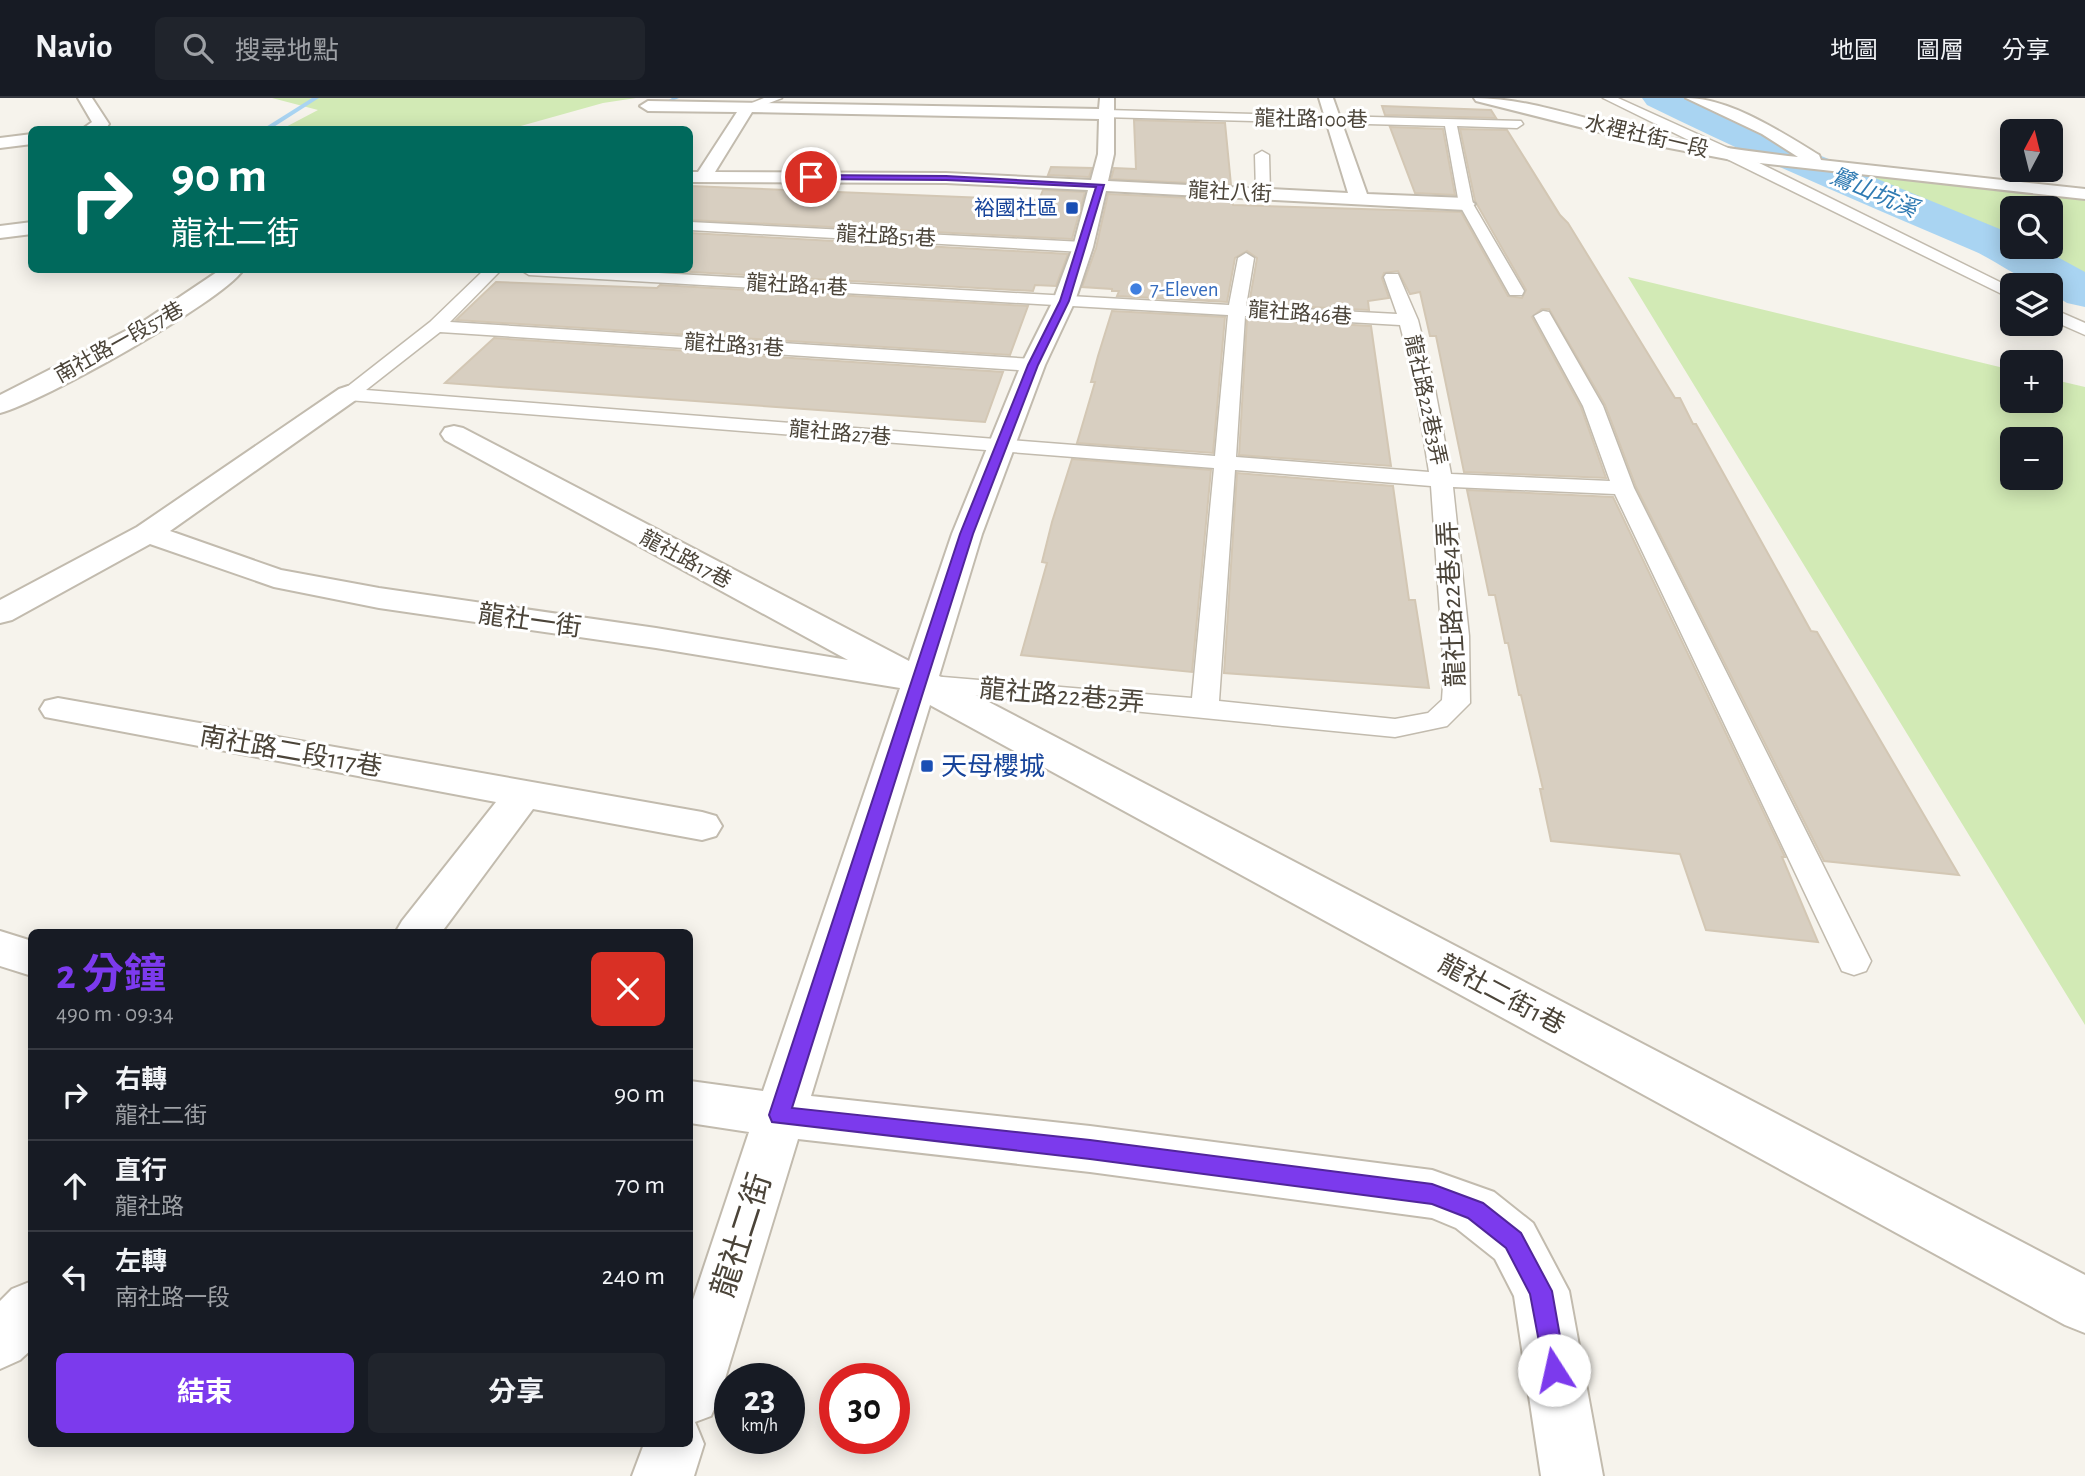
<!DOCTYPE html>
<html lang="zh-TW">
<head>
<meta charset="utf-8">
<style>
  :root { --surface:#171b24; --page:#20242c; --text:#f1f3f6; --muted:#9ea1a6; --line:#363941; --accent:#7c3aed }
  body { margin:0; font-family:"Alegreya Sans","Noto Sans TC",sans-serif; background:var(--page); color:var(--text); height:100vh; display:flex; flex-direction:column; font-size:26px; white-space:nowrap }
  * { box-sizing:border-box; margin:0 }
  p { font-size:23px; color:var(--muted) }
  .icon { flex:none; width:38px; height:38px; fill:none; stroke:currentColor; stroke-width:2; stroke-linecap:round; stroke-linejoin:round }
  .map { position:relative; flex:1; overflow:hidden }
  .drawer { position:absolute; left:28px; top:831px; width:665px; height:518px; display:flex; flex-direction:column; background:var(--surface); border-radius:10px; box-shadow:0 4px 18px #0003 }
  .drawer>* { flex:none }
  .top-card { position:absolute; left:28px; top:28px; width:665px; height:147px; border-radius:10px; box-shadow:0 4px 18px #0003; background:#00695c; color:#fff; overflow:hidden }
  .needle { width:46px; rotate:7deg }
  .buttons { position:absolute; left:2000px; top:21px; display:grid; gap:14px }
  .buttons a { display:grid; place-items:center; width:63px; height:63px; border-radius:10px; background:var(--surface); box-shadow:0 4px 18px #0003; font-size:35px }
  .speed { position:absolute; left:714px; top:1265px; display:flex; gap:14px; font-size:35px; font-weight:700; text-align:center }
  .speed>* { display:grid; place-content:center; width:91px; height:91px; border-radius:50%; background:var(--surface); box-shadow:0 4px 18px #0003; line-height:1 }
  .speed small { font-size:18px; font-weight:400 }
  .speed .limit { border:10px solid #d22; background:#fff; color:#111 }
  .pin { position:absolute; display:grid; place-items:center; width:60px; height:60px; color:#fff; margin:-30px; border:4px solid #fff; border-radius:50%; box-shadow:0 2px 7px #0007 }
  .me { position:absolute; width:77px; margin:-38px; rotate:350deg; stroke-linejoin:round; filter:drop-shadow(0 0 5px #0008) }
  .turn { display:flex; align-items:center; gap:24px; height:147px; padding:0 28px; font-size:32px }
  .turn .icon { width:91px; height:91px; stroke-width:2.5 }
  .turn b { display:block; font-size:49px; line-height:60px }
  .round { display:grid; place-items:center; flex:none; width:74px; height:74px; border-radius:10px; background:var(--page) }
  .head { display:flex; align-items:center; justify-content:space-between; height:119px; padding:0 28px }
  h1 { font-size:42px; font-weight:700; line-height:52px; color:var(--accent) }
  .primary-button { display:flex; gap:14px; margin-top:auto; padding:14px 28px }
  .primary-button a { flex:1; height:80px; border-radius:10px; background:var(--accent); color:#fff; font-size:28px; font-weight:700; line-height:80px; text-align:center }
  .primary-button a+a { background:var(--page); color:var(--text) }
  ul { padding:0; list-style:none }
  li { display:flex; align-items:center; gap:21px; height:91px; padding:0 28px; border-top:2px solid var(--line) }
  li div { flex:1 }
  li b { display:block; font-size:26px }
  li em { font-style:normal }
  header { display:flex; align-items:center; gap:42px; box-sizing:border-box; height:98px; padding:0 35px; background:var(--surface); border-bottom:2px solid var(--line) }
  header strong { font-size:33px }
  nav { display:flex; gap:38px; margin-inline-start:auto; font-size:24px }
  .search { width:490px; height:63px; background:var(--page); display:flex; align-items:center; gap:18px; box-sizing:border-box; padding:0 24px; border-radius:10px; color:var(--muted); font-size:26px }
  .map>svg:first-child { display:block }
  .green { fill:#d2eab5; fill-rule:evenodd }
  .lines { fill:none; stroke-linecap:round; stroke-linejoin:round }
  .stream { fill:#a9d4f2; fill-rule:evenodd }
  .river { fill:#a9d4f2; fill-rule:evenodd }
  .building { fill:#d8cfc1; stroke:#d3c7b4; stroke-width:2 }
  .lane-casing { stroke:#c2bbae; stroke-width:3 }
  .street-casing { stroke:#c2bbae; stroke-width:4 }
  .lane { fill:#fff; fill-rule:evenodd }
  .street { fill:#fff; fill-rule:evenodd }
  .route { fill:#7c3aed; stroke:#51269a; stroke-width:2 }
  .transit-dot { fill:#1a4fb4; stroke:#fff; stroke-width:2.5 }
  .shop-dot { fill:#3f7fe0; stroke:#fff; stroke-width:2.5 }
  .labels { text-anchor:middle; stroke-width:6; stroke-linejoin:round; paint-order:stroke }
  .far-street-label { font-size:21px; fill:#4b4439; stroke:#fff }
  .far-transit-label { font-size:21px; fill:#164399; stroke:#fff; text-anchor:end }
  .far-shop-label { font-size:21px; fill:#366cbe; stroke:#fff; text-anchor:start }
  .far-water-label { font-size:23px; font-style:italic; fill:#2e7ab2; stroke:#fff }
  .street-label { font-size:26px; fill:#4b4439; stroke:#fff }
  .transit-label { font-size:26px; fill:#164399; stroke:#fff; text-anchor:start }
  .near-street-label { font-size:32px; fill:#4b4439; stroke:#fff }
</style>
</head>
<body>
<header>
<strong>Navio</strong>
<div class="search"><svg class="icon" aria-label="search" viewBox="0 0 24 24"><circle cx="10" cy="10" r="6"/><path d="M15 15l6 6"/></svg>搜尋地點</div>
<nav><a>地圖</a><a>圖層</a><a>分享</a></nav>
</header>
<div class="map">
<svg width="2085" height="1378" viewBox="0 0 2085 1378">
  <rect width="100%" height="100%" fill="#f6f3ec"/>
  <path class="green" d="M272 0H636L603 5 510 31 280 32 318 12Z
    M1853 75 2085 101V179L2018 149H2051V110H2012V146Z
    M1628 179 2012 272V303H2051V281L2085 289V927ZM2012 341H2051V380H2012Z"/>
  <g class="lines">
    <path class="stream" d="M312 0H319L269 32H261Z
      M672 0H679L667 5V3Z"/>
    <path class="river" d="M1642 0H1687L1748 28 2012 136V149H2039L2085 174V209L2067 205 2051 195V187C2025 187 1999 164 1974 153 1864 106 1754 60 1647 7Z"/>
  </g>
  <path class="building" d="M1382 8 1491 12 1496 20 1385 17Z
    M1134 22 1225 25 1231 87 1111 81 1114 70 1136 71Z
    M1390 29 1443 31 1455 97 1415 95Z
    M1460 31 1507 32 1560 117 1568 125 1675 300H1680L1693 326H1696L1811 533 1817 534 1959 777 1824 763 1636 389 1605 307 1549 211H1542L1532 219 1581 309 1606 380 1464 374 1436 238H1430L1420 194 1410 196 1398 173 1384 175 1382 180 1389 200 1368 203 1369 212 1249 206 1257 160 1247 153 1235 160 1227 204 1117 198 1119 193H1112V191L1082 189 1096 150 1108 96 1232 102 1233 107 1461 114 1508 198 1522 200 1526 192 1475 103Z
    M1051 69 1092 70 1089 79 1048 77Z
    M690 88 1039 102 1043 92 1085 94 1072 141 690 122Z
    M690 135 1068 156 1056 188 1035 187 1033 193 673 173 690 172Z
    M496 184 657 190 660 187 1028 208 1010 257 456 222Z
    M1112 213 1225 219 1213 355 1077 345 1095 284H1091L1098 258Z
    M1247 221 1371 228 1391 368 1239 357Z
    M494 240 1003 274 985 324 445 285Z
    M1072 361 1211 372 1192 574 1021 557 1047 465 1042 464 1052 424Z
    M1237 375 1393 388 1409 502H1415L1429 590 1224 575Z
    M1467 392 1613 399 1785 759H1782L1818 844 1706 832 1680 756 1551 743 1540 691H1543L1521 597H1519L1508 545H1505L1495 497H1489Z"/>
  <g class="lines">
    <defs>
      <path id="lane" d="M764 0H782L748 13 742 9Z
        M1603 0H1618L1737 54 2012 190V201Z
        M1106 12 1521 23 1523 26 1517 30 1457 28 1473 106 1524 193 1522 197H1510L1459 106 1445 28 1102 19 1100 16Z
        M1262 53 1269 57 1270 95 1263 99 1256 95 1255 57Z
        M690 124 1083 144 1091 149 1083 154 690 132Z
        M1246 155 1254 160 1246 208 1397 216 1384 179 1386 176H1398L1418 222 1434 286 1451 376 1610 383 1583 308 1534 218 1543 213 1549 214 1603 308 1634 390 1871 863 1866 873 1854 877 1842 873 1615 396 1453 389 1469 538 1470 605 1447 628 1395 639 909 591 905 585 909 579 919 577 1192 600 1214 370 348 302 338 296 430 224 484 172H501L450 224 1033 261 1042 267 1033 273 440 234 366 292 1215 358 1228 217 529 177 521 172H606L1229 207 1238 160ZM1245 218 1400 227 1415 286 1429 374 1236 359ZM1235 372 1431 388 1444 572 1442 602 1428 615 1395 621 1219 603Z
        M2051 210 2085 225V237L2051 222Z"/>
      <path id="street" d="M78 0H92L109 26 107 29 81 32 92 24Z
        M1100 0H1114V56L1108 83 1348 95 1319 0H1333L1367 96 1466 100 1475 106 1466 112 1106 93 1093 149 1075 203 1045 267 982 436 939 578 2085 1177V1235L2065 1227 930 607 811 998 1090 1028 1432 1072 1494 1094 1533 1125 1569 1193 1603 1378H1541L1514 1198 1495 1161 1456 1130 1432 1120 1090 1074 798 1041 720 1297 711 1318 695 1324 704 1346 694 1378H632L644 1346H690V1211L749 1034 690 1025V983L763 993 900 590 656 550 379 510 274 489 150 446 12 522 0 525V502L137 429 339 291 348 288 357 291 361 296 357 301 170 433 281 472 379 490 656 530 848 562 445 342 441 336 445 330 454 328 463 330 909 563 952 436 1021 267 1053 203 1073 149 1088 92 946 85 690 84V74H698L737 14 648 13 640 8 648 3 1099 11ZM752 14 1099 21 1098 56 1091 82 946 75 715 74Z
        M1474 0C1529 0 1586 22 1640 34 1692 46 1745 53 1798 59L1762 36 1686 0C1730 0 1781 34 1819 57L1821 62 2085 91V101L1732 62 1643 45 1476 3Z
        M32 36V46L0 50V40Z
        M32 124V136L0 140V128Z
        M220 172H243C220 205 42 304 0 315V297L141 225Z
        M58 600 702 714 716 718 722 728 716 738 702 742 533 711 441 835H395L402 823 496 704 45 619 40 611 45 603Z
        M0 833 32 843V878L0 868Z
        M32 1183V1251L20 1262 0 1271V1203L12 1191Z"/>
    </defs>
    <use href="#lane" class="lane-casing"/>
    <use href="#street" class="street-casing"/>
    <use href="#lane" class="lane"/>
    <use href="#street" class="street"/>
  </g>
  <path class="route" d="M811 77 946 78 1104 87 1069 203 1038 267 973 436 792 1010 1090 1042 1432 1086 1483 1105 1521 1135 1552 1193 1566 1272 1563 1281 1554 1285 1546 1281 1530 1196 1506 1150 1468 1120 1432 1106 1090 1061 772 1024 769 1017 960 436 1028 267 1060 203 1096 89 946 82 809 81Z"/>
  <g class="transit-dot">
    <rect x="1065" y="103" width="14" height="14" rx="3.5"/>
    <rect x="920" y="661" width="14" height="14" rx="3.5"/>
  </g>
  <circle class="shop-dot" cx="1136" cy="191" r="7"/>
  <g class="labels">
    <g class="far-street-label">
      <text transform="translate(1311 21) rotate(1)" y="7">龍社路100巷</text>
      <text transform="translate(1647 38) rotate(13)" y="7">水裡社街一段</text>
      <text transform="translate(1230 94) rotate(3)" y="7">龍社八街</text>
      <text transform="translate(886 138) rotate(3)" y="7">龍社路51巷</text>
      <text transform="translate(797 187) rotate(3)" y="7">龍社路41巷</text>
      <text transform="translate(1300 215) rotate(4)" y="7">龍社路46巷</text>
      <text transform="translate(119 244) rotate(-29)" y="7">南社路一段57巷</text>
      <text transform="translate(734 247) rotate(4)" y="7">龍社路31巷</text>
      <text transform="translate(1426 302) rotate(78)" y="7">龍社路22巷3弄</text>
      <text transform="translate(840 335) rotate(5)" y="7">龍社路27巷</text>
      <text transform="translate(686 461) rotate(28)" y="7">龍社路17巷</text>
    </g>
    <g class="far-transit-label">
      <text x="1058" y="117">裕國社區</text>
    </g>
    <g class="far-shop-label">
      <text x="1150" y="198">7-Eleven</text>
    </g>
    <g class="far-water-label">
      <text transform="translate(1874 94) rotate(23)" y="8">鷺山坑溪</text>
    </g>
    <g class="street-label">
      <text transform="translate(1451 506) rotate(-93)" y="9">龍社路22巷4弄</text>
      <text transform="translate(530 522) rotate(8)" y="9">龍社一街</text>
      <text transform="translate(1062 597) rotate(5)" y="9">龍社路22巷2弄</text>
      <text transform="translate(291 653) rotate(10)" y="9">南社路二段117巷</text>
      <text transform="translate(1502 896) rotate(28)" y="9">龍社二街1巷</text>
    </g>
    <g class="transit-label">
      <text x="941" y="677">天母櫻城</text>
    </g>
    <g class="near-street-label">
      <text transform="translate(741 1137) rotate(-72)" y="11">龍社二街</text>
    </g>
  </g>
</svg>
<div class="buttons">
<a><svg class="needle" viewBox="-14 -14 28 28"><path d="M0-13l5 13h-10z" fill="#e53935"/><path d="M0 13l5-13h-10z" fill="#9ea1a6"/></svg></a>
<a><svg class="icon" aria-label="search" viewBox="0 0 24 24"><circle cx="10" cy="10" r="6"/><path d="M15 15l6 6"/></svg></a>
<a><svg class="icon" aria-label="layers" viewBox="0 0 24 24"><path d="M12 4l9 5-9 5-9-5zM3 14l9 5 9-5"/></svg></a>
<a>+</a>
<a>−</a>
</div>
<div class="speed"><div>23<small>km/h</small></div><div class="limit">30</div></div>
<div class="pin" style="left:811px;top:79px;background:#d93025"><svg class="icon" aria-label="arrive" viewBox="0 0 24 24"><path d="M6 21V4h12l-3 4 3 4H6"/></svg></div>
<svg class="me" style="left:1554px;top:1272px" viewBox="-20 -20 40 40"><circle r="19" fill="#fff"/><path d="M0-13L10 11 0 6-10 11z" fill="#7c3aed"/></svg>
<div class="top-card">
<div class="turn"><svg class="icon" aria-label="right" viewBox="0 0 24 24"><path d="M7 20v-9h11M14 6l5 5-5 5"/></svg><div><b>90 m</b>龍社二街</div></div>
</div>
<section class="drawer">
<div class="head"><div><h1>2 分鐘</h1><p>490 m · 09:34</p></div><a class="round" style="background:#d93025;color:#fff"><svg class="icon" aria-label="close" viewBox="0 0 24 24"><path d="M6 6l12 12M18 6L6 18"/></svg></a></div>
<ul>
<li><svg class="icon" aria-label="right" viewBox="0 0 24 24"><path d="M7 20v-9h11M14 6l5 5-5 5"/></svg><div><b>右轉</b><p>龍社二街</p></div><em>90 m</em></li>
<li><svg class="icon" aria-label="ahead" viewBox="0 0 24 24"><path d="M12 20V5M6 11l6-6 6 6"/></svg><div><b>直行</b><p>龍社路</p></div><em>70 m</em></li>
<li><svg class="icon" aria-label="left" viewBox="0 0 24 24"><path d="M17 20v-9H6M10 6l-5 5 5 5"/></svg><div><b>左轉</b><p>南社路一段</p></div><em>240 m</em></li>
</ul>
<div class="primary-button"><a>結束</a><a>分享</a></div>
</section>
</div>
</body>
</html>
